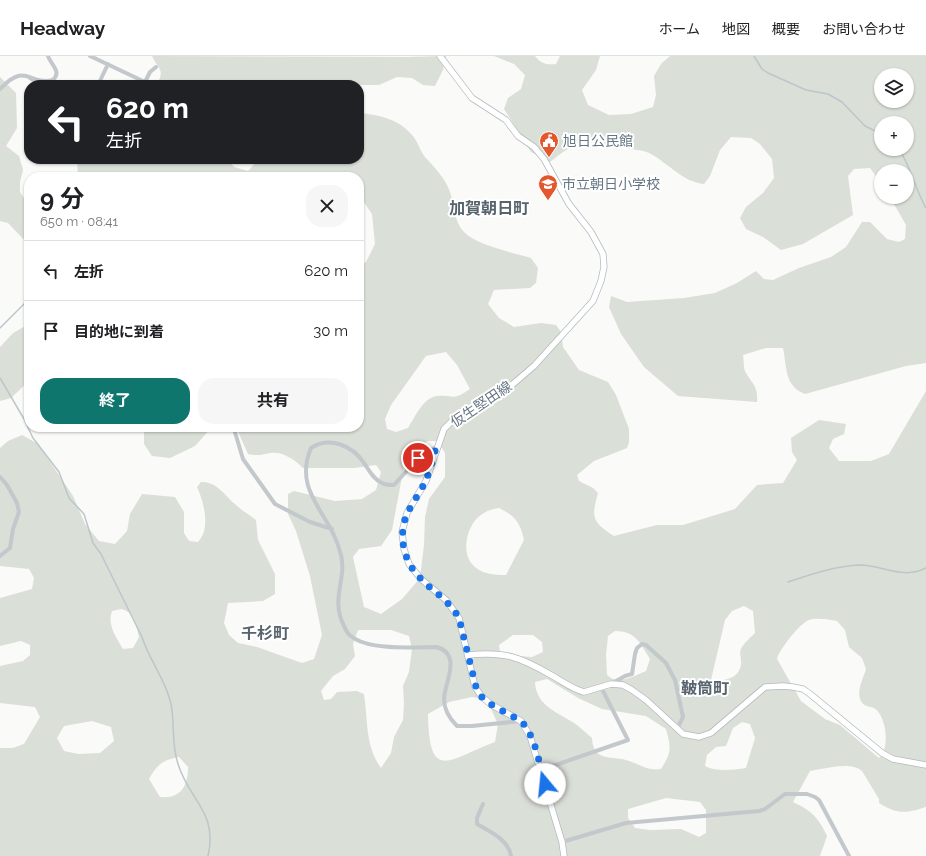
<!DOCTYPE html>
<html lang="ja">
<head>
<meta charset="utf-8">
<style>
  :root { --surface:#fff; --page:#f6f6f6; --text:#202124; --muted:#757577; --line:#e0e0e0; --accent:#0f766e }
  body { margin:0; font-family:Raleway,"Noto Sans JP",sans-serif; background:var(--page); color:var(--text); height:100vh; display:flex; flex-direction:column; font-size:15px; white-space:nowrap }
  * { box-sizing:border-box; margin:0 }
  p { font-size:13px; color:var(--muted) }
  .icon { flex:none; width:22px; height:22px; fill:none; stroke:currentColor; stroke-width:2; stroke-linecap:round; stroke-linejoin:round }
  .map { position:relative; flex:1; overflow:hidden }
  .details { position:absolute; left:24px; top:116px; width:340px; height:260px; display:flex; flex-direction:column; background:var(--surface); border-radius:16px; box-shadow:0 1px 3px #0004 }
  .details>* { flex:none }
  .guide { position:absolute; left:24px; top:24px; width:340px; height:84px; border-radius:16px; box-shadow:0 1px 3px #0004; background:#202124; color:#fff; overflow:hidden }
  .fabs { position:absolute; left:874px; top:12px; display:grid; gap:8px }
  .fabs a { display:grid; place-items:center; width:40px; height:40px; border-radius:50%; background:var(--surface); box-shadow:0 1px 3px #0004; font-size:20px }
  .pin { position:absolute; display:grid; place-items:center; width:34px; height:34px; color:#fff; margin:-17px; border:2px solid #fff; border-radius:50%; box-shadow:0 1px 4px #0007 }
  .me { position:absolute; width:44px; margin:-22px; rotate:343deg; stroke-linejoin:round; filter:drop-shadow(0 0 3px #0008) }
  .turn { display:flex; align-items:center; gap:14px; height:84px; padding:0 16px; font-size:18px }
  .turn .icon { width:52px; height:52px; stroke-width:2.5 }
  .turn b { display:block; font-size:28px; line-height:34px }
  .round { display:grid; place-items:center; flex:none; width:42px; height:42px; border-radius:16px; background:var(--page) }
  .head { display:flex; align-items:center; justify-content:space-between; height:68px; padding:0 16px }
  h1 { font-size:24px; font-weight:700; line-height:30px }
  .cta { display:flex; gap:8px; margin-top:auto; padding:8px 16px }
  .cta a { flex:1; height:46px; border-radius:16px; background:var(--accent); color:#fff; font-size:16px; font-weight:700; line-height:46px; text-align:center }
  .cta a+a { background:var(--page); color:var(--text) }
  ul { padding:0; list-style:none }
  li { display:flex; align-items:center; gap:12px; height:60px; padding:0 16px; border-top:1px solid var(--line) }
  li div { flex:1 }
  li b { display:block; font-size:15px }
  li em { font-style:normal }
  header { display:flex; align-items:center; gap:24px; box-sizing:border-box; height:56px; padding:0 20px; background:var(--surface); border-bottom:1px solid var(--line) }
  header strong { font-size:19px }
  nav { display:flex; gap:22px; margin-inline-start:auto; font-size:14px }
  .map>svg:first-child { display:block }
  .green { fill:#dadfd7; fill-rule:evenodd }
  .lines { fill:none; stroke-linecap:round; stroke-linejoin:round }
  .stream { stroke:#bbc7cb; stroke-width:1.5 }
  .secondary-casing { stroke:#b3babf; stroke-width:7 }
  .street { stroke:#c3c8cc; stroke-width:4 }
  .secondary { stroke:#fff; stroke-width:5.5 }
  .route { stroke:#1a73e8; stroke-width:7; stroke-dasharray:0 12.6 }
  .labels { text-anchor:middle; stroke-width:4; stroke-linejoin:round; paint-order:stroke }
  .poi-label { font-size:14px; fill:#657683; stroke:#fff; text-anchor:start }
  .street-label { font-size:14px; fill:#657683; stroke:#fff }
  .quarter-label { font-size:16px; font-weight:bold; fill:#57646e; stroke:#fff }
</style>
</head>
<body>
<header>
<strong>Headway</strong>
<nav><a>ホーム</a><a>地図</a><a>概要</a><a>お問い合わせ</a></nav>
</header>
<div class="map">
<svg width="926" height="800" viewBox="0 0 926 800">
  <rect width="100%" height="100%" fill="#fafaf8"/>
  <path class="green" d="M152 0 408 1 446 0 443 14 435 30 423 29 412 22 397 21 379 29H157C165 12 159 15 152 0Z
    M494 0H535C541 8 547 9 556 8L560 0H600L596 14 582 34 588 49 609 59 631 58 653 51 656 39 654 20 661 8 670 0H926V307L906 310 805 338C784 330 787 311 783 292H766L743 299C744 304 743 313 746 317 753 329 758 330 757 346L678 340 644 311 621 278 609 251 611 240 627 246 684 242 715 237 737 227 756 215 764 223 773 224 799 212 831 201 846 191 862 166H870L887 183 899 186 905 183 906 169 890 141H907V115H881V127L870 112 854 113 848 120 853 159 803 188 781 194 763 181 746 173 740 162 746 151 763 137 774 122 772 103 760 88 751 82 731 81 720 94 710 120 704 128C683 126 669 108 651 98 645 94 634 94 627 92 590 85 581 80 550 106L531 96 504 53 508 42 521 33 525 19 514 8ZM881 19H907V45H881ZM881 67H907V93H881Z
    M0 21 16 37 17 72 6 90 19 100 23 114 20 126V136L29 150V189L8 167 0 165Z
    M359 57C380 59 399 63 413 80 418 86 420 95 425 101 434 111 446 123 450 136 455 150 453 164 464 176 476 189 514 197 531 202L538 212 536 227 530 232 494 234 488 248 499 262 514 271 541 267 556 269 561 276 563 291 579 314 608 326 616 339 629 373V386L627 392 594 405 577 419 579 425 593 432 598 437C591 462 592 466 614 480L657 469H683L735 453 757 429 783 427 797 404 792 396 791 382 819 364 846 368 844 378 833 383 829 392 839 405H871L889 398 926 335V751C905 758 897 758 879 747V743L862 715C850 705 825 713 810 715L793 746C812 755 818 761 827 780L820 800H0V692H13L24 688 40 661 35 651 0 647V610L23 605 30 599V589L21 585 0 590V542L32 533 34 522 29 513 0 510V392L8 385 22 379 38 388 73 440 85 468 99 485 115 488 127 475 130 458 142 438 175 441 184 456V477L189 485 198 486C211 473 204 446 197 431L201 426C218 426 224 439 236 449 242 455 250 459 256 464L258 484 275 518V538L263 545 228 547 224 567 229 579 238 587 257 591 302 607 314 603 322 579 310 520 296 475 288 458V438L294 435 335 445 362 443 376 434 381 416 376 409 354 412H303C295 404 283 395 270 397 261 399 257 400 248 398L236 371H359V210L366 206 375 188 372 158 359 139V121H78L77 103H227L234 111 248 115 258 104 257 103H359ZM446 296 457 309 470 333C451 346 456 338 437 340 423 342 415 361 408 372L396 376 387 373 385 363 391 349 426 300ZM428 385H438L445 397V421L429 443 425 461 424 489 420 522 402 543 381 558 364 551 353 501 359 493 381 490 392 474 404 410 413 392ZM499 452C515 460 520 466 524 484L506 519C494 519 480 518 472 508 460 494 468 465 484 457 488 454 494 453 499 452ZM744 550 753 555 755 577C751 581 745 586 742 591 738 597 742 602 741 609 738 624 723 625 711 624L725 564 732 555ZM121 553C135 556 136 569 139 581L133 592 123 593C116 581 107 569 112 555ZM825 563 837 565 845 574 849 591 862 602 866 613C863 623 856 635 861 645 864 651 869 650 874 652 887 660 890 693 879 702L840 669 825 663 801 645 777 603C779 594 800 567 809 564 814 562 821 563 825 563ZM358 574H391L409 580 412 593 409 616 403 630 404 647 403 664 394 681 391 697 381 712C365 690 368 664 364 638L357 635 337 636 331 643 324 644 321 635 333 620 345 613 355 600 353 588ZM615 575C636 575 640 587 650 603L646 615C634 620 618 630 607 619L606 599 608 580ZM513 579H533L542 586 543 596 532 601 506 599 500 596 499 589ZM547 623 578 642 602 653 646 660 666 673C671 691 672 696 661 713 648 715 641 709 629 705 613 699 593 707 592 682 587 678 582 673 577 669 560 657 536 651 535 626ZM472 641 482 643 491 653 498 668 495 686C449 703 429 728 428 658L449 646ZM92 665 111 671 114 685 100 697 78 698 64 695 57 682 64 670ZM742 666 750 668 755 682 746 712C732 714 717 716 705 710L707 699 716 691 726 690 733 672ZM179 701 188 711C188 730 181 743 160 741L149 723C157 709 162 704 179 701ZM666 742 700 746 706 754V777L699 781 681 773 650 774 635 772 628 762V753Z
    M29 268V325L11 342 0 345V291L13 277Z
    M144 371H212L195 390 170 402 152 400 144 388Z"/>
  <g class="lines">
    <path class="stream" d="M754 0 762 13 768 17 806 34 828 38 842 46 865 70 881 78
      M899 93C911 111 915 133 926 152
      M0 272 29 243
      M0 322 24 363 33 382 59 416 69 442 84 458 93 487 101 498 142 581C149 604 166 624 171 648 175 668 171 687 178 708 190 746 218 756 208 800
      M788 526C812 518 835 510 860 509 883 509 903 524 926 512"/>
    <defs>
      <path id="secondary" d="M440 0 472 42 506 64 518 80 534 91 544 103 569 148 591 176 603 198 604 211 601 225 593 245 534 310 513 328 457 360 444 373 426 425 407 457 402 476 404 493 409 508 421 523 446 544 459 562 475 631 482 641 492 649 521 665 530 680 562 786 564 800
        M468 599C504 595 520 601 551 619 562 625 572 633 584 636L611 628 623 629 632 634 646 644 683 678 699 681 711 677 765 631 783 630 793 631 803 633 810 638 882 697 893 703 926 709"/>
    </defs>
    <use href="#secondary" class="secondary-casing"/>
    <path class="street" d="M90 0 145 26 147 29
      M30 22 42 29
      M145 26 150 16 156 11
      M98 29 108 8
      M0 33C27 5 28 30 53 24 62 15 51 9 48 0
      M230 371 234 373 243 403 275 448 310 466 332 473
      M436 391 418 402 394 429C390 429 385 429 382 427 373 423 369 414 364 407 352 389 329 380 311 392 292 437 332 458 341 499 347 524 330 542 344 570 346 574 347 578 351 580 369 595 415 591 437 591 462 599 445 625 444 643 444 654 449 662 457 670H472L521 665
      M0 421 7 429 17 447 19 456 13 473 10 492 0 500
      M611 628 625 620 632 618 635 598 637 592 642 588 646 589 666 607 675 624 683 661 677 673
      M541 714 628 684 601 631
      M483 748 477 762V768C489 775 509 784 511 800
      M562 786 626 767 759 755 765 753 785 738H807L815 741 819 744 849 800"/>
    <use href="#secondary" class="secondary"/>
  </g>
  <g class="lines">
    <path class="route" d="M418 402 436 391C433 403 430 415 425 426 420 437 412 447 407 458 399 476 402 500 415 516 428 533 448 542 459 562L476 631 482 641 492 649 521 665C536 681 539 708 545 728"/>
  </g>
  <defs>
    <symbol id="civic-pin" viewBox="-11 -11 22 30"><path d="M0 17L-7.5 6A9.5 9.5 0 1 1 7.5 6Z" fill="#e4572e" stroke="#fff"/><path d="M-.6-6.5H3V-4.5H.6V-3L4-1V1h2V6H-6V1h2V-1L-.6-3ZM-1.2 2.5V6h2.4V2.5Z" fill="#fff"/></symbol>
    <symbol id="school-pin" viewBox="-11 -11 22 30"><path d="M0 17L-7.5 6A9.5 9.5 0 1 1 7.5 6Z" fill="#e4572e" stroke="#fff"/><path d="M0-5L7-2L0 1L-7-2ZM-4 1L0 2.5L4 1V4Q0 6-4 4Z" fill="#fff"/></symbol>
  </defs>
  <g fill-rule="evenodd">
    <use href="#civic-pin" x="538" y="74" width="22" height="30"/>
    <use href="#school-pin" x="537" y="117" width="22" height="30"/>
  </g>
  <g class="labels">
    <g class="poi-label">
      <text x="563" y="90">旭日公民館</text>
      <text x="562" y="133">市立朝日小学校</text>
    </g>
    <g class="street-label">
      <text transform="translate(481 348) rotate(-34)" y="5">仮生堅田線</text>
    </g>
    <g class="quarter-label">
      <text x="489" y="158">加賀朝日町</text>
      <text x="265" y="583">千杉町</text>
      <text x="705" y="638">鞁筒町</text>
    </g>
  </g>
</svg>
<div class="fabs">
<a><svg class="icon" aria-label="layers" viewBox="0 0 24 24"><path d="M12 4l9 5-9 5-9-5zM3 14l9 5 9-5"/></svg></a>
<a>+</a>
<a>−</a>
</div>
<div class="pin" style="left:418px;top:402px;background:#d93025"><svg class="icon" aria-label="arrive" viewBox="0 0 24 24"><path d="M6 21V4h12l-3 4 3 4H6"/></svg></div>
<svg class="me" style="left:545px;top:728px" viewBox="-20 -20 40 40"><circle r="19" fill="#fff"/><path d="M0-13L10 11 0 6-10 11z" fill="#1a73e8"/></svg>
<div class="guide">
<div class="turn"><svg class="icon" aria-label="left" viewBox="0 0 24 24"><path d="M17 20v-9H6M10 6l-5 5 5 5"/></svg><div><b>620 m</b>左折</div></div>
</div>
<section class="details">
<div class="head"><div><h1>9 分</h1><p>650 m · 08:41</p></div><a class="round"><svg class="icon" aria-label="close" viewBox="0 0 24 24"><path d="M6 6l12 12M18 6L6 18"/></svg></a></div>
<ul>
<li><svg class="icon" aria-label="left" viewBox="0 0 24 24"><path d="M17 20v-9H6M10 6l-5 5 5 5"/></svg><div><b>左折</b></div><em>620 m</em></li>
<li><svg class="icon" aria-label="arrive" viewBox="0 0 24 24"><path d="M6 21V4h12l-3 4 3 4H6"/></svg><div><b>目的地に到着</b></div><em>30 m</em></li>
</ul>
<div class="cta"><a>終了</a><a>共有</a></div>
</section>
</div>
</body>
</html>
